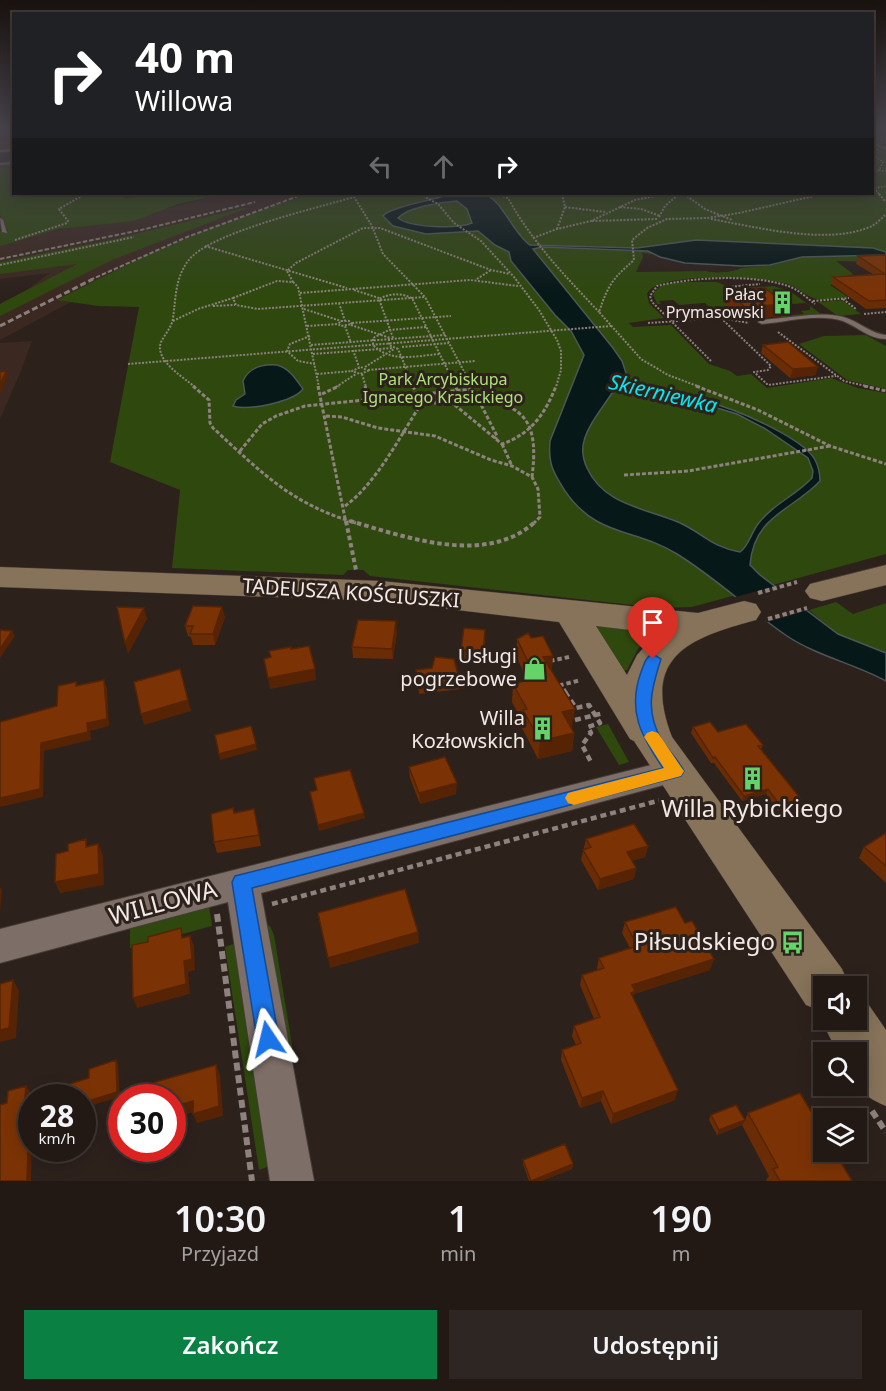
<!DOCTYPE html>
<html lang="pl">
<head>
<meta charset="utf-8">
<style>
  :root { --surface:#221915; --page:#2e2622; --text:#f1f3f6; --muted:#a2a0a0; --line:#3f3834; --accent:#0b8043 }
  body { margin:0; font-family:"Noto Sans",sans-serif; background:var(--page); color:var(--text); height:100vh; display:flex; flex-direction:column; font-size:22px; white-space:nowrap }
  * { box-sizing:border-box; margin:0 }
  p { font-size:20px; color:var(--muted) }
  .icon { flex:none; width:33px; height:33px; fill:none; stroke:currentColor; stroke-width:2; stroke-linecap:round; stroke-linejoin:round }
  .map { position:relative; height:1181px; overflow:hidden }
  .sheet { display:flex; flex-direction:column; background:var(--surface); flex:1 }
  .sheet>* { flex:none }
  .banner { position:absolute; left:12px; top:12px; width:862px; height:183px; border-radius:0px; box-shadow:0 3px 15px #0003,0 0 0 2px var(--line); background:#202124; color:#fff; overflow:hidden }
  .tools { position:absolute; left:813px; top:976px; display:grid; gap:12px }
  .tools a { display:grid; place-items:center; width:54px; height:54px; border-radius:0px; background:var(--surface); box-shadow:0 3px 15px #0003,0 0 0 2px var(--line); font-size:30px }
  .speed { position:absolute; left:18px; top:1084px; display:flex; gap:12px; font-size:30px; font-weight:700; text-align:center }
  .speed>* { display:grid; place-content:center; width:78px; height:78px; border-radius:50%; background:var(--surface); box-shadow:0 3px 15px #0003,0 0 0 2px var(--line); line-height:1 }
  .speed small { font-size:15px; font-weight:400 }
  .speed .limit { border:9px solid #d22; background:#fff; color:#111 }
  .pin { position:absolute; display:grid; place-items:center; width:51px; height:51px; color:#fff; margin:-62px -26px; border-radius:50% 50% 50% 0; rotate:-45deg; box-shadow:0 0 6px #0007 }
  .pin .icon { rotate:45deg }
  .me { position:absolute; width:66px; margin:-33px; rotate:350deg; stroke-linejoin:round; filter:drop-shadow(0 0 4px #0008) }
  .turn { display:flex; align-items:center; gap:21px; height:126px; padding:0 24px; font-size:27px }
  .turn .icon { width:78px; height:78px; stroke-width:2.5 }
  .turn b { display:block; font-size:42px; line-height:51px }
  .lanes { display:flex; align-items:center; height:57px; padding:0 24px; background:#0003; justify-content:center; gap:30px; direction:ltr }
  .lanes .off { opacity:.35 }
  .eta { display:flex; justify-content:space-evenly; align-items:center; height:102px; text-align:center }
  .eta b { font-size:36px; font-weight:600; line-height:42px }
  .button { display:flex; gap:12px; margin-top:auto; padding:12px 24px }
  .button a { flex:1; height:69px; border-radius:0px; background:var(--accent); color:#fff; font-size:24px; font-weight:600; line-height:69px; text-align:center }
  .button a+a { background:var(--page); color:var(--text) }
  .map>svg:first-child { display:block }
  .built { fill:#3b2921 }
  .green { fill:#2e480e; fill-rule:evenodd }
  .water { fill:#071818; stroke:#4e5756; stroke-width:1.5; fill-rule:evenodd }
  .pier { fill:#2d211c }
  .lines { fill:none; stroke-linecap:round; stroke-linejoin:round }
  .lane-casing { stroke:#463c37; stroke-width:2 }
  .street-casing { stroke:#463c37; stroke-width:2 }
  .secondary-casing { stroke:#463c37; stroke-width:1 }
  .path-far5 { stroke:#8d827e; stroke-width:1.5; stroke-dasharray:1.5 1.5; stroke-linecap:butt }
  .path-far4 { stroke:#8d827e; stroke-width:2; stroke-dasharray:2 1.5; stroke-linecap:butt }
  .path-far3 { stroke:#8d827e; stroke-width:3; stroke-dasharray:4 2; stroke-linecap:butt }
  .path-far2 { stroke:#8d827e; stroke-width:4; stroke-dasharray:4.5 3; stroke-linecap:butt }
  .path-far1 { stroke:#8d827e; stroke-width:4.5; stroke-dasharray:6 4; stroke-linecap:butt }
  .path { stroke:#8d827e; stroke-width:6; stroke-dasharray:8 4.5; stroke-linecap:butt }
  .lane { fill:#7d6e68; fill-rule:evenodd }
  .street { fill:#7d6e68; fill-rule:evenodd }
  .secondary { fill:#867359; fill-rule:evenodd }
  .rail-far2 { stroke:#897f7a; stroke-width:1.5; stroke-dasharray:4 1.5; stroke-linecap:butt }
  .rail-far1 { stroke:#897f7a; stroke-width:2; stroke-dasharray:4.5 2; stroke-linecap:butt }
  .rail { stroke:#897f7a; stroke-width:3; stroke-dasharray:6 3; stroke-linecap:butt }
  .wall { fill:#6a2c04 }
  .shaded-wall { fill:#562404 }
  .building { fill:#7b3305; stroke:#562404; stroke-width:1.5 }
  .route { fill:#1a73e8; stroke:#114b97; stroke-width:1.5 }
  .slow { fill:#f59e0b }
  .labels { text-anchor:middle; stroke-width:6; stroke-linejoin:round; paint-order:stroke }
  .far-poi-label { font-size:16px; fill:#f2e9e5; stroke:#2d211c; text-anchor:end }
  .far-park-label { font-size:16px; fill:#ade17b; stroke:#2d211c }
  .street-label { font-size:20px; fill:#f2e9e5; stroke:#2d211c }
  .poi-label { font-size:20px; fill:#f2e9e5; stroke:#2d211c; text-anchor:end }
  .water-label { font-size:21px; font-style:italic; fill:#06e8ef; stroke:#2d211c }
  .near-poi-label { font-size:24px; fill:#f2e9e5; stroke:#2d211c }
  .near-street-label { font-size:24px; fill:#f2e9e5; stroke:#2d211c }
</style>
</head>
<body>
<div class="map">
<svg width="886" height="1181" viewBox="0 0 886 1181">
  <rect width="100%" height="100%" fill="#2d211c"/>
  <path class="built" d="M224 194H348L101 286 0 340V304L28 289 50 273 0 279V244L18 238 152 212Z
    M32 341 20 373 0 419V343Z"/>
  <path class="green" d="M873 131 886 136V139L881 142 886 146V256L843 257H886V262L836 261 853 274 830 285 848 297C839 298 826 301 816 299 805 296 796 285 784 283 761 277 656 271 647 294L649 303 664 318 629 323 633 327 671 325 709 364 730 371 737 376 751 374 767 388 831 378 858 388 886 393V554L692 607 659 608 370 576 363 570H348L343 575 172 568 180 490 110 462 139 307 98 306 57 300 149 254 212 228 309 194H873ZM642 253C681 257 720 263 759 264 776 265 789 256 804 257L774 265 741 268C735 272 715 274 706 271L636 272 643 257Z
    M13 163 14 194H82L69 202 88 194H110L126 198 171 194H224L178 204 134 221 59 229 0 246V231L5 233 8 231 0 215V165Z
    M244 208H247L112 260 0 316V304L77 264 0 274V262L114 239Z
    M682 282H717L738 291 727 306 720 307 721 309 712 310 705 303 679 305 673 300 659 301 661 304H657L653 295C658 283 671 283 682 282Z
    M773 286 790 291 821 314 782 318 780 316 804 314 801 311 810 310V306L805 303 793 304 789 302 763 304 743 288Z
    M842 300 861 314 838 316 818 302Z
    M866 335 886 346V389L847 380 799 344 824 336Z
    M836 602 853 614 886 603V653L838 634 809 610Z
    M599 626 641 630 650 635 638 649 627 670 624 671 596 627Z
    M608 724 629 762 619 765 596 727Z
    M209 905 212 926 130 948V926Z
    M266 925 270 926 274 935 293 1051 290 1052Z
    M236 943 273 1165 259 1170 225 947Z"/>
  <path class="water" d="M450 194C460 194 473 192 483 194 501 197 513 234 530 245L637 248 696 240 873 248 886 252V255L802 257 770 265 742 266 685 263 660 257 648 251 542 247 533 249 613 348 622 361 628 379C652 392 682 394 708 402 735 409 799 436 814 458 818 465 820 474 820 481 792 511 754 515 750 565L760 575 838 634 886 653V681C855 664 817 656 787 636 749 610 716 578 677 554 636 528 597 538 565 491 553 472 548 464 550 441L584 355 571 331 555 315 511 261 509 252 495 245 478 231 426 234 393 226 383 216C389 207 435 200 450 194ZM457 201 467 209 472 223C457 229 411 228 398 218 408 207 442 202 457 201ZM617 391 691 400 737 414 764 428 808 458 813 471 812 478C795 496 773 504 758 524 751 533 749 546 740 552 711 547 703 533 678 522 644 508 604 505 587 468 583 459 581 451 584 441 588 425 603 407 612 393Z
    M277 365C290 369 295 378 303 389 293 402 248 411 233 406L236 400 245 394 243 381C249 367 263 364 277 365Z"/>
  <path class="pier" d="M779 585 812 609 765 623 732 598Z"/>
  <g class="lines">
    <defs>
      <path id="lane" d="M14 149V151L0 152V150Z
        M14 162V164L0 165V163Z
        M0 218 3 220 7 233 2 232Z
        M810 315C823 314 837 314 849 319 862 324 872 334 886 335V339C869 339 858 327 843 321 818 313 787 322 762 324L758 322 762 320Z"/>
      <path id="street" d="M675 759 686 763 690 771 686 779 261 893 314 1181H270L228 902 0 963V929Z"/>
      <path id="secondary" d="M886 565V585L822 601 810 598 805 591 810 584Z
        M0 567 381 581 698 613 744 601 756 604 761 612 756 620C688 638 641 657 672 737L842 969 850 987H824V1012L806 1005 634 741 630 739 559 622 381 601 0 587ZM596 626 656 633H657L637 655 627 675Z
        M856 998 866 1001 886 1030V1106C854 1092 856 1085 856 1053H838L821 1020 824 1013V1020H856Z"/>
    </defs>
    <use href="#lane" class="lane-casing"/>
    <use href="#street" class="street-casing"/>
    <use href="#secondary" class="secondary-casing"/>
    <path class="path-far5" d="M886 141V144
      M873 143 886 149
      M873 155 883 162 879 170 873 173
      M879 170 886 171
      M874 188 880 195
      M875 188 886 186
      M420 194 422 195
      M496 194 500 195
      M684 194 686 195
      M83 195 85 194
      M659 195 666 194
      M817 195 823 194"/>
    <path class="path-far4" d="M357 194 354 197 372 226 383 254 425 297 472 387
      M420 194 438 204 454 223 481 241 514 277 539 310 557 340 561 351V370L556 387
      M496 194 508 198C532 242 565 276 599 312
      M684 194 705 209 732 220
      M879 194 886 202
      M565 207 605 212
      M620 207 641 209 660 216
      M659 217 665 206 679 194
      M711 219C756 227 829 246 872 226 877 223 882 218 886 214
      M592 221 657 219
      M557 229 565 207 562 194
      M533 238 557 229 591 221 635 200 666 194
      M15 240 67 223 68 221 59 209 85 194
      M205 246 347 288
      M0 265 134 237
      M477 279 491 270
      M293 282 298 287 319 387
      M728 287 760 284
      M354 290 379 298
      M300 293 470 280 518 286
      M233 298 277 281 293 282 287 271 296 263 363 228H380L491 270 510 274
      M843 299 856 309
      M813 301 849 298
      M339 303 345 321
      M213 306 235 305
      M304 309 341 321
      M864 314 886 312
      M721 318 771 366 768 370 754 372 768 385 836 376
      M173 321 198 309 233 298 236 305 258 309 424 297
      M341 321H349L352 324 341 326 338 324Z
      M352 323 451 316
      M648 323 721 318 749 323
      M351 325 390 338
      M307 326 338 324
      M345 326 351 343
      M426 327 389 330 373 338V345C391 363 416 356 439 354
      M778 332 844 381 870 387
      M310 336 290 344 287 351 298 361 315 364
      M393 338 379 299C390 293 401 293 412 298L456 387
      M389 339V345L398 349 414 387
      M311 345 445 335
      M402 347 449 343
      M353 350 359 367
      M313 354 393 348
      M711 361 652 302 650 296 657 286C692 277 753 274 788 286 798 289 807 298 815 304
      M128 364 611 326
      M361 367 368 371 360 374 352 371Z
      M365 367 394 349
      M368 370 476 361
      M317 374 352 371
      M362 374 366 387
      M195 387C183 377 154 360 161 342 165 334 172 327 173 318 176 297 175 279 188 261 208 233 317 208 354 197
      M336 387 356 374
      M700 387 668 375 641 359 599 312C608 285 613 278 634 260L632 240 647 228 667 219 707 218 739 213 823 194"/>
    <path class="path-far3" d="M193 386 209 400 210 423 213 428C261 472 291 504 356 523
      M318 386 346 523
      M365 386 369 399
      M413 386 418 398 435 403 455 398 458 391 455 386
      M696 386 758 410 830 446 886 464
      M864 386 886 391
      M473 389 497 436 495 439
      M322 394 339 386
      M478 400C530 404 538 429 532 477
      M450 401 502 444C531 434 545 414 556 386
      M326 416 342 417 378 428 435 436 491 460 512 466 532 477 538 489 540 517 534 523
      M502 444 512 466
      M240 451 262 424 276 416 305 406 473 389 471 386
      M624 475 688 471 830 446
      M345 506C377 483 401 434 423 401"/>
    <path class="path-far2" d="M346 521 356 570
      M350 521C406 537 487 567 536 521
      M758 593 797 582
      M768 619 807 608
      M550 661 569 657
      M566 693 561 685 581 680"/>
    <path class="path-far1" d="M565 692 576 708 589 705 600 723 588 727 591 733 582 745 591 762
      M575 720 604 713
      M272 904 661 800"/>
    <path class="path" d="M217 914 252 1181
      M872 1111 886 1132"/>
    <use href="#lane" class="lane"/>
    <use href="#street" class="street"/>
    <use href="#secondary" class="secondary"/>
    <path class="rail-far2" d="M300 195 304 194"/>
    <path class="rail-far1" d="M0 259 141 230 255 202
      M90 280 187 237 304 194"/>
    <path class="rail" d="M0 326 93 279"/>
  </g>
  <path class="wall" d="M14 140V148H0V142Z
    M886 255V308L866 309 831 284 833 277 873 274 856 264 858 256Z
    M725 290 785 304 782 316 742 319 723 302Z
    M763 345 816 375 790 378 761 353Z
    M225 617 215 645H193L191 637 188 636 185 626Z
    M397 632 393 659 353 658 352 647Z
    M517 639 552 672 572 727H571L574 733 572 751 538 759 522 728V721L512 702 513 684 527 680 516 656Z
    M485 640 483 662 461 661V650Z
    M416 670 460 683V689L419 694Z
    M693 727 718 732 763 745 761 749 801 799 798 804 778 811 766 794 742 801 714 763H711L691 733Z
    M409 767 456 794 420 804 410 778Z
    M233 808 235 813 254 809 261 846 217 853 214 842Z
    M886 833V883L859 858 864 847Z
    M586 839 648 846 645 857 632 861 636 868 634 879 598 890 581 860Z
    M625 922 710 970 634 994 633 997 675 1100 611 1124 601 1101 580 1108 561 1060 562 1050 576 1045 572 1036 574 1026 594 1019 580 985 582 975 598 970 597 968 599 958 630 948 622 933Z
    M748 1113 852 1181H767L766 1180 769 1176 742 1125 717 1135 709 1120 711 1115 745 1120Z
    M523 1160 573 1164 572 1169 541 1181H529L523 1164Z"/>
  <path class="shaded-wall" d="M13 135 14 138 0 139V136Z
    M785 304 782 316 761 318 764 306Z
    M818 367 816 375 790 378 793 369Z
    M6 371 8 376 0 394V385Z
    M222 607 225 617 215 645 213 634Z
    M144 608 147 619 128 654 125 643Z
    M396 621 397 632 393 659 392 649Z
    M12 631 15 636 0 658V649Z
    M553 656 552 673 543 657Z
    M315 669 316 680 270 689 268 678Z
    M104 680 107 688 109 726 90 731 91 740 44 751 43 797 0 807V798L41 743 87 723Z
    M188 700 191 711 144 725 141 714Z
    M575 709 572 727 560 730 562 712Z
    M574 733 572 751 538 759 540 741Z
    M256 744 257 750 220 760 219 754Z
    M457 783 456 794 420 804 419 793Z
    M768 789 766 794 742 801 744 796Z
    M801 799 798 804 778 811 780 805Z
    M364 813 365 818 319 831 318 825Z
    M98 844 103 855 104 885 60 893 55 882Z
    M648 846 645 857 625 863 627 852Z
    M636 868 634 879 598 890 600 879Z
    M0 887 2 891 0 911Z
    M418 932 419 943 330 968 328 958Z
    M190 936 194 946 195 970 188 972 190 994 137 1008 133 998 184 961Z
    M714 959 710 970 634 994 632 1002 628 1003 632 985Z
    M13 980 19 991 16 1038 0 1042V1030Z
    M116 1060 118 1065 120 1097 82 1108V1103Z
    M216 1065 220 1075 223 1116 197 1123 193 1114Z
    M26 1086 30 1091 29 1103 25 1098Z
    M678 1090 675 1100 611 1124 613 1114Z
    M603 1091 601 1101 580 1108 582 1098Z
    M193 1101 197 1111 172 1118V1107Z
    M32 1118 31 1181H27L29 1119Z
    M745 1120 742 1125 717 1135 719 1130Z
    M573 1164 572 1169 541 1181H531Z"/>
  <path class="building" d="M0 128H14V136L13 135 0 136Z
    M14 140V145H0V142Z
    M886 255V300L869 301 833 277 885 274 858 256Z
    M765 288 785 304 745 307 725 290Z
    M788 342 818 367 793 369 763 345Z
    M6 371 0 385V372Z
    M193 606 222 607 213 634H190L193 626H185Z
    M117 607 144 608 125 643Z
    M358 620 396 621 392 649 352 647Z
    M464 628 485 630 483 652 461 650Z
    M0 630 12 631 0 649Z
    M528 633 531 638 543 636 553 656 543 657 575 709 562 712 574 733 540 741 523 710 527 709 513 684 536 678 517 639Z
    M309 646 315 669 268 678 264 659 271 657 269 651 291 647V649Z
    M435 657 454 659 460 683 419 689 416 670 432 668Z
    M180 669 188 700 141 714 134 682Z
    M104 680 107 719 87 723 88 732 41 743 40 789 0 798V722L57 706 58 686 76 682V686Z
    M710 722 718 732 746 724 763 745 758 746 801 799 780 805 768 789 744 796 715 757 713 758 693 727Z
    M251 726 256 744 219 754 215 735Z
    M445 757 457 783 419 793 409 767Z
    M350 770 364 813 318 825 310 792 317 790 314 778Z
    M233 808 234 813 254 809 259 835 214 842 211 814Z
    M634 824 648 846 627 852 636 868 600 879 583 850 591 847 586 839Z
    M886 833V866L864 847Z
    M86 839V847L98 844 99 874 55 882 56 854 68 851V844Z
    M405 889 418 932 328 958 318 913Z
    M676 907 685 923 692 921 714 959 632 985 635 991 631 993 678 1090 613 1114 603 1091 582 1098 562 1050 581 1043 574 1026 600 1017 582 975 604 968 599 958 637 946 625 922Z
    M181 928 182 938 190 936 192 959 184 961 186 984 133 998 132 945 148 942V937Z
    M13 980 9 1028 0 1030V984Z
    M116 1060 117 1092 82 1103V1098H32V1118L29 1119 27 1181H0V1105L7 1103 8 1091 26 1086 25 1098 89 1078V1069Z
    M216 1065 219 1106 193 1114V1101L172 1107V1098H155V1082Z
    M800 1093 824 1133V1152H835L852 1181H780L773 1169 778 1167 748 1113Z
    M736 1105 745 1120 719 1130 711 1115Z
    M565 1144 573 1164 531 1181 523 1160Z"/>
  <linearGradient id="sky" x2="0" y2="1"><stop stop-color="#19120f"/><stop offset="0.44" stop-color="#46434b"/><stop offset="1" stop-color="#46434b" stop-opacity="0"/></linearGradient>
  <rect width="886" height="293" fill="url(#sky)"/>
  <path class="route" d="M653 654 661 659C651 690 645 711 662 741 669 751 678 760 684 771L681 776 252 888 279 1039 276 1047 268 1050 260 1047 257 1039 232 882 235 876 663 768C641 736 627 711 641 672 644 665 645 657 653 654Z"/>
  <path class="slow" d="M652 731 658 733 681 767 684 771 681 776 574 805 568 803 565 798 568 793 664 768 644 737 647 733Z"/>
  <defs>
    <symbol id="building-bare" viewBox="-9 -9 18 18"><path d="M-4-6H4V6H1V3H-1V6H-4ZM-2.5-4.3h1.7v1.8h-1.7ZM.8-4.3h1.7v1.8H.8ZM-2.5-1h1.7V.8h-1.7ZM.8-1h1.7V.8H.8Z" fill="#64d468" stroke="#2d211c" stroke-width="2.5" paint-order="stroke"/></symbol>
    <symbol id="shop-bare" viewBox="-9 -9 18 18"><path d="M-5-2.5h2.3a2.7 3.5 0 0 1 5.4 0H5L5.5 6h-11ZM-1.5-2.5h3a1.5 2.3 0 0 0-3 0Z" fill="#64d468" stroke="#2d211c" stroke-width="2.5" paint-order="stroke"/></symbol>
    <symbol id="bus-bare" viewBox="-9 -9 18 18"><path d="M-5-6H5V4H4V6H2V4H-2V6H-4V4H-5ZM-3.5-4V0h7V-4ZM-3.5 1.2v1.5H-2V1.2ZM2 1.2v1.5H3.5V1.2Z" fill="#64d468" stroke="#2d211c" stroke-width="2.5" paint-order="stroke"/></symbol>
  </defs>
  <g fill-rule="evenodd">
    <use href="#building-bare" x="766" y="286" width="33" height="33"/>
    <use href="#shop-bare" x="518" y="652" width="33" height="33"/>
    <use href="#building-bare" x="526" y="712" width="33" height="33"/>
    <use href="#building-bare" x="736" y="762" width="33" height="33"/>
    <use href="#bus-bare" x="776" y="926" width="33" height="33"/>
  </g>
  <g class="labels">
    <g class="far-poi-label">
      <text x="764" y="300">Pałac<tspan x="764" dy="18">Prymasowski</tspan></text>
    </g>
    <g class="far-park-label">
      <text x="443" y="385">Park Arcybiskupa<tspan x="443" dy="18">Ignacego Krasickiego</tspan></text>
    </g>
    <g class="street-label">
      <text transform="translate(351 593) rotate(4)" y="7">TADEUSZA KOŚCIUSZKI</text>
    </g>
    <g class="poi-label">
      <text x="517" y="663">Usługi<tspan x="517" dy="23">pogrzebowe</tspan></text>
      <text x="525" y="725">Willa<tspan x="525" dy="23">Kozłowskich</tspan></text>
    </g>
    <g class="water-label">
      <text transform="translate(663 394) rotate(13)" y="7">Skierniewka</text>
    </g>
    <g class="near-poi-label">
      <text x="752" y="817">Willa Rybickiego</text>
      <text x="775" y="950" text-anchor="end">Piłsudskiego</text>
    </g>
    <g class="near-street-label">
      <text transform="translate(163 903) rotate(-15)" y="8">WILLOWA</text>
    </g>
  </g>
</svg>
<div class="tools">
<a><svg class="icon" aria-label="sound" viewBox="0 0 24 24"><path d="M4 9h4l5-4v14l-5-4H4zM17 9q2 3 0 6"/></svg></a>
<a><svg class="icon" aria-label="search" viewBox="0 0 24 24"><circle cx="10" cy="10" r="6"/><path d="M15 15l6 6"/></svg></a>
<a><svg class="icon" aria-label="layers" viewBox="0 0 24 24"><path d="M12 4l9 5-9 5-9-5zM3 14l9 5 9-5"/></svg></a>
</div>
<div class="speed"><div>28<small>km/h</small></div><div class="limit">30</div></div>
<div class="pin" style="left:653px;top:659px;background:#d93025"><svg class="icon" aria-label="arrive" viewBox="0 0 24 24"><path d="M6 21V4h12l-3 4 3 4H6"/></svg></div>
<svg class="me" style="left:268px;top:1039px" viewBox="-20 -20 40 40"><path d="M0-17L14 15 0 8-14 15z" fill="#1a73e8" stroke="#fff" stroke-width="4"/></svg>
<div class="banner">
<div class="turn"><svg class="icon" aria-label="right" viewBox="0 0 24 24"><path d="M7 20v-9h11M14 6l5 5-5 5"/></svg><div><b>40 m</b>Willowa</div></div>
<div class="lanes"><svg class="icon off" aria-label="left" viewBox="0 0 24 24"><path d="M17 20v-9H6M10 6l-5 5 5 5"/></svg><svg class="icon off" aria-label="ahead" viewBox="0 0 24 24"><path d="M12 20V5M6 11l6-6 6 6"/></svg><svg class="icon" aria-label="right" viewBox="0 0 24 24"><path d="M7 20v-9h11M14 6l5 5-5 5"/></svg></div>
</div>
</div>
<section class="sheet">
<div class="eta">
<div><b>10:30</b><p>Przyjazd</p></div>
<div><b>1</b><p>min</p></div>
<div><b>190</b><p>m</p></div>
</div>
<div class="button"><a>Zakończ</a><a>Udostępnij</a></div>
</section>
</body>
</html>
